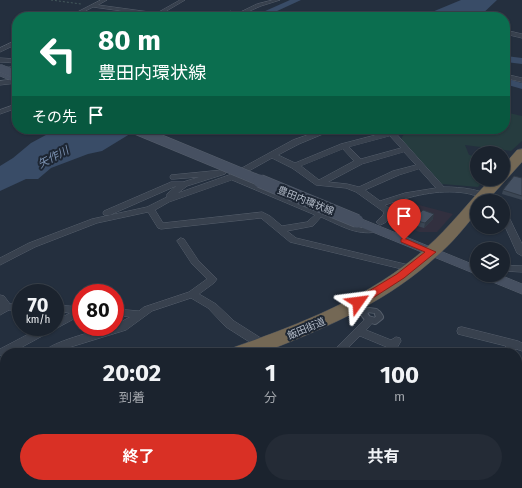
<!DOCTYPE html>
<html lang="ja">
<head>
<meta charset="utf-8">
<style>
  :root { --surface:#1b232e; --page:#242b36; --text:#f1f3f6; --muted:#a0a4aa; --line:#39404a; --accent:#d93025 }
  body { margin:0; font-family:"Fira Sans","Noto Sans JP",sans-serif; background:var(--page); color:var(--text); height:100vh; display:flex; flex-direction:column; font-size:15px; white-space:nowrap }
  * { box-sizing:border-box; margin:0 }
  p { font-size:13px; color:var(--muted) }
  .icon { flex:none; width:22px; height:22px; fill:none; stroke:currentColor; stroke-width:2; stroke-linecap:round; stroke-linejoin:round }
  .map { position:relative; flex:1; overflow:hidden }
  .panel { position:absolute; left:0px; top:348px; width:522px; height:140px; display:flex; flex-direction:column; background:var(--surface); border-radius:16px 16px 0 0; box-shadow:0 1px 3px #0004,0 0 0 1px var(--line) }
  .panel>* { flex:none }
  .guide { position:absolute; left:12px; top:12px; width:498px; height:122px; border-radius:16px; box-shadow:0 1px 3px #0004,0 0 0 1px var(--line); background:#0b6e4f; color:#fff; overflow:hidden }
  .fabs { position:absolute; left:470px; top:146px; display:grid; gap:8px }
  .fabs a { display:grid; place-items:center; width:40px; height:40px; border-radius:50%; background:var(--surface); box-shadow:0 1px 3px #0004,0 0 0 1px var(--line); font-size:20px }
  .speed { position:absolute; left:12px; top:284px; display:flex; gap:8px; font-size:20px; font-weight:700; text-align:center }
  .speed>* { display:grid; place-content:center; width:52px; height:52px; border-radius:50%; background:var(--surface); box-shadow:0 1px 3px #0004,0 0 0 1px var(--line); line-height:1 }
  .speed small { font-size:10px; font-weight:400 }
  .speed .limit { border:6px solid #d22; background:#fff; color:#111 }
  .pin { position:absolute; display:grid; place-items:center; width:34px; height:34px; color:#fff; margin:-41px -17px; border-radius:50% 50% 50% 0; rotate:-45deg; box-shadow:0 0 4px #0007 }
  .pin .icon { rotate:45deg }
  .me { position:absolute; width:44px; margin:-22px; rotate:59deg; stroke-linejoin:round; filter:drop-shadow(0 0 3px #0008) }
  .turn { display:flex; align-items:center; gap:14px; height:84px; padding:0 20px; font-size:18px }
  .turn .icon { width:52px; height:52px; stroke-width:2.5 }
  .turn b { display:block; font-size:28px; line-height:34px }
  .then { display:flex; align-items:center; height:38px; padding:0 20px; background:#0003; gap:8px; font-size:15px }
  .eta { display:flex; justify-content:space-evenly; align-items:center; height:68px; text-align:center }
  .eta b { font-size:24px; font-weight:700; line-height:28px }
  .primary-button { display:flex; gap:8px; margin-top:auto; padding:8px 20px }
  .primary-button a { flex:1; height:46px; border-radius:24px; background:var(--accent); color:#fff; font-size:16px; font-weight:700; line-height:46px; text-align:center }
  .primary-button a+a { background:var(--page); color:var(--text) }
  .map>svg:first-child { display:block }
  .medical { fill:#32303f }
  .green { fill:#263c3f }
  .water { fill:#394c67 }
  .lines { fill:none; stroke-linecap:round; stroke-linejoin:round }
  .river { fill:#394c67; fill-rule:evenodd }
  .lane-far1-casing { stroke:#565f6c; stroke-width:6 }
  .lane-casing { stroke:#565f6c; stroke-width:8 }
  .street-casing { stroke:#565f6c; stroke-width:1 }
  .secondary-casing { stroke:#565f6c; stroke-width:1 }
  .highway-casing { stroke:#434c59; stroke-width:1 }
  .path { stroke:#44595c; stroke-width:1; stroke-dasharray:2 2; stroke-linecap:butt }
  .lane-far1 { stroke:#38414e; stroke-width:4.5 }
  .lane { stroke:#38414e; stroke-width:6 }
  .street { fill:#38414e; fill-rule:evenodd }
  .secondary { fill:#465061; fill-rule:evenodd }
  .highway { fill:#746855; fill-rule:evenodd }
  .secondary-bridge-far2-casing { stroke:#565f6c; stroke-width:8; stroke-linecap:butt }
  .secondary-bridge-far1-casing { stroke:#565f6c; stroke-width:11; stroke-linecap:butt }
  .secondary-bridge-casing { stroke:#565f6c; stroke-width:14; stroke-linecap:butt }
  .secondary-bridge-far2 { stroke:#465061; stroke-width:8 }
  .secondary-bridge-far1 { stroke:#465061; stroke-width:10 }
  .secondary-bridge { stroke:#465061; stroke-width:13 }
  .wall { fill:#3b4654 }
  .shaded-wall { fill:#303945 }
  .building { fill:#455162; stroke:#303945 }
  .route { fill:#d93025; stroke:#8d1f18 }
  .labels { text-anchor:middle; stroke-width:4; stroke-linejoin:round; paint-order:stroke }
  .street-label { font-size:10px; fill:#b4bcc9; stroke:#1d2633 }
  .water-label { font-size:11px; font-style:italic; fill:#7c92b1; stroke:#1d2633 }
</style>
</head>
<body>
<div class="map">
<svg width="522" height="488" viewBox="0 0 522 488">
  <rect width="100%" height="100%" fill="#242f3e"/>
  <path class="medical" d="M400 200 453 214 437 232H419L389 219 392 213 387 205Z"/>
  <path class="green" d="M505 112 522 116V141L511 151 465 145 469 155 477 156V179H485L478 187 442 184 401 139 407 129H505Z"/>
  <path class="water" d="M461 0H497L479 17H420Z
    M57 129H138L102 151 88 154 51 168 38 179H26L0 191V166L13 158 31 143Z"/>
  <g class="lines">
    <path class="river" d="M290 0H301L264 17H252Z
      M505 56 522 58V64L505 62Z
      M505 78 522 83V89L505 84Z"/>
    <defs>
      <path id="lane-far1" d="M365 315 364 314 368 310 376 311 379 315"/>
      <path id="lane" d="M364 314 368 319 375 321 380 317 378 314"/>
      <path id="street" d="M101 0H107L98 5 157 13 180 0H185L158 16 93 7 74 17H68Z
        M273 0H280L261 6 236 17H230L257 4Z
        M505 30 522 34V38L505 34Z
        M17 40V44L0 52V48Z
        M0 58 17 59V63L0 62Z
        M17 67V71L0 72V68Z
        M505 74 522 78V82L505 78Z
        M17 79V83L0 85V81Z
        M17 104V108L0 114V110Z
        M325 129H335L299 144 278 155 295 163 341 144 387 132 385 129H392L444 187C460 187 486 189 498 201 486 201 477 195 465 193 438 189 411 196 385 205L392 211C391 217 387 223 380 225L376 222 383 215 384 212 356 192 346 188 316 185 292 168 272 158 238 177 361 228H368L378 226 382 229 381 231C358 237 342 226 321 217L313 226 287 231 296 238 413 266 415 268 413 270 410 271 290 242 261 218 161 229 158 228 148 212 97 223 35 247 0 265V258L29 243 92 219 147 207 167 197V194L176 186 110 215H104L103 213 104 211 171 182H183L199 177 174 179H171L170 177 171 175 222 170 226 172 225 174 187 186 178 193 229 175 293 140ZM390 136 401 148 361 159 349 147ZM343 149 354 161 319 180 301 166ZM404 152 416 165 393 171 359 187 347 184 328 182 362 164ZM419 169 436 188 405 193 380 201 365 190 399 175ZM232 180 315 215 307 222 282 226 270 216 262 212 163 223 155 210 169 202Z
        M503 210 507 213 522 244V256L517 253 503 222Z
        M181 238 184 239 198 260 217 279 214 283 199 294 216 304 234 321 267 342 268 345 267 348H259L226 327 208 308 191 298 152 311 126 330 64 349 57 353H43C49 342 96 331 110 327H115V325L130 317 115 315V309L139 311 144 307 189 292 207 279 192 264 177 241Z
        M503 265 522 266V272L503 271Z
        M0 295 4 296 10 304H21V310H9L0 315Z
        M55 305 81 307V315L11 353H5L4 356 0 355V349L42 327H55V321L70 313 55 311Z
        M370 317 374 318 375 320 366 330 391 340 396 337 400 338 401 341 397 348H389L360 336 343 353H331L366 318Z
        M462 327 518 341 522 343V351L516 349 512 353H501L506 346 458 334 457 331 458 328Z
        M5 375V384L0 385V376Z
        M517 480 522 481V488H495L492 487 490 483H517Z
        M26 483H40V488H26Z
        M100 483H122L125 484 127 488H105L102 487Z"/>
      <path id="secondary" d="M0 70 17 77V83L0 76Z
        M357 217 477 266 478 275 353 224 351 221Z
        M481 275H500L522 284V294L483 278Z
        M263 340 269 341 281 353H263L255 345 257 341Z
        M180 483H202L199 488H177Z"/>
      <path id="highway" d="M522 149V162L487 201H477V212C465 227 453 242 438 255 391 299 331 326 272 349L261 353H229L232 348C300 324 371 297 426 248 450 227 469 201 491 179H503V166L517 150Z
        M5 406V424L0 425V407Z"/>
    </defs>
    <use href="#lane-far1" class="lane-far1-casing"/>
    <use href="#lane" class="lane-casing"/>
    <use href="#street" class="street-casing"/>
    <use href="#secondary" class="secondary-casing"/>
    <use href="#highway" class="highway-casing"/>
    <path class="path" d="M51 0 81 4
      M210 17 231 11
      M11 52 17 53"/>
    <use href="#lane-far1" class="lane-far1"/>
    <use href="#lane" class="lane"/>
    <use href="#street" class="street"/>
    <use href="#secondary" class="secondary"/>
    <use href="#highway" class="highway"/>
    <defs>
      <path id="secondary-bridge-far2" d="M0 68 17 75"/>
      <path id="secondary-bridge-far1" d="M135 129 263 182"/>
      <path id="secondary-bridge" d="M260 181 357 221"/>
    </defs>
    <use href="#secondary-bridge-far2" class="secondary-bridge-far2-casing"/>
    <use href="#secondary-bridge-far1" class="secondary-bridge-far1-casing"/>
    <use href="#secondary-bridge" class="secondary-bridge-casing"/>
    <use href="#secondary-bridge-far2" class="secondary-bridge-far2"/>
    <use href="#secondary-bridge-far1" class="secondary-bridge-far1"/>
    <use href="#secondary-bridge" class="secondary-bridge"/>
  </g>
  <path class="wall" d="M522 178V200L502 194 503 190Z
    M405 214 433 219 424 228 404 222Z"/>
  <path class="shaded-wall" d="M434 214 433 219 424 228 425 223Z"/>
  <path class="building" d="M514 176 522 178V196L503 190Z
    M423 210 434 214 425 223 405 218V214L418 215Z"/>
  <path class="route" d="M404 238 436 252 404 278 362 305H354L353 302 354 300 397 274 425 252 401 242V239Z"/>
  <g class="labels">
    <g class="street-label">
      <text transform="translate(306 200) rotate(22)" y="4">豊田内環状線</text>
      <text transform="translate(306 328) rotate(-23)" y="4">飯田街道</text>
    </g>
    <g class="water-label">
      <text transform="translate(53 157) rotate(-28)" y="4">矢作川</text>
    </g>
  </g>
</svg>
<div class="fabs">
<a><svg class="icon" aria-label="sound" viewBox="0 0 24 24"><path d="M4 9h4l5-4v14l-5-4H4zM17 9q2 3 0 6"/></svg></a>
<a><svg class="icon" aria-label="search" viewBox="0 0 24 24"><circle cx="10" cy="10" r="6"/><path d="M15 15l6 6"/></svg></a>
<a><svg class="icon" aria-label="layers" viewBox="0 0 24 24"><path d="M12 4l9 5-9 5-9-5zM3 14l9 5 9-5"/></svg></a>
</div>
<div class="speed"><div>70<small>km/h</small></div><div class="limit">80</div></div>
<div class="pin" style="left:404px;top:240px;background:#d93025"><svg class="icon" aria-label="arrive" viewBox="0 0 24 24"><path d="M6 21V4h12l-3 4 3 4H6"/></svg></div>
<svg class="me" style="left:358px;top:302px" viewBox="-20 -20 40 40"><path d="M0-17L14 15 0 8-14 15z" fill="#d93025" stroke="#fff" stroke-width="4"/></svg>
<div class="guide">
<div class="turn"><svg class="icon" aria-label="left" viewBox="0 0 24 24"><path d="M17 20v-9H6M10 6l-5 5 5 5"/></svg><div><b>80 m</b>豊田内環状線</div></div>
<div class="then">その先<svg class="icon" aria-label="arrive" viewBox="0 0 24 24"><path d="M6 21V4h12l-3 4 3 4H6"/></svg></div>
</div>
<section class="panel">
<div class="eta">
<div><b>20:02</b><p>到着</p></div>
<div><b>1</b><p>分</p></div>
<div><b>100</b><p>m</p></div>
</div>
<div class="primary-button"><a>終了</a><a>共有</a></div>
</section>
</div>
</body>
</html>
